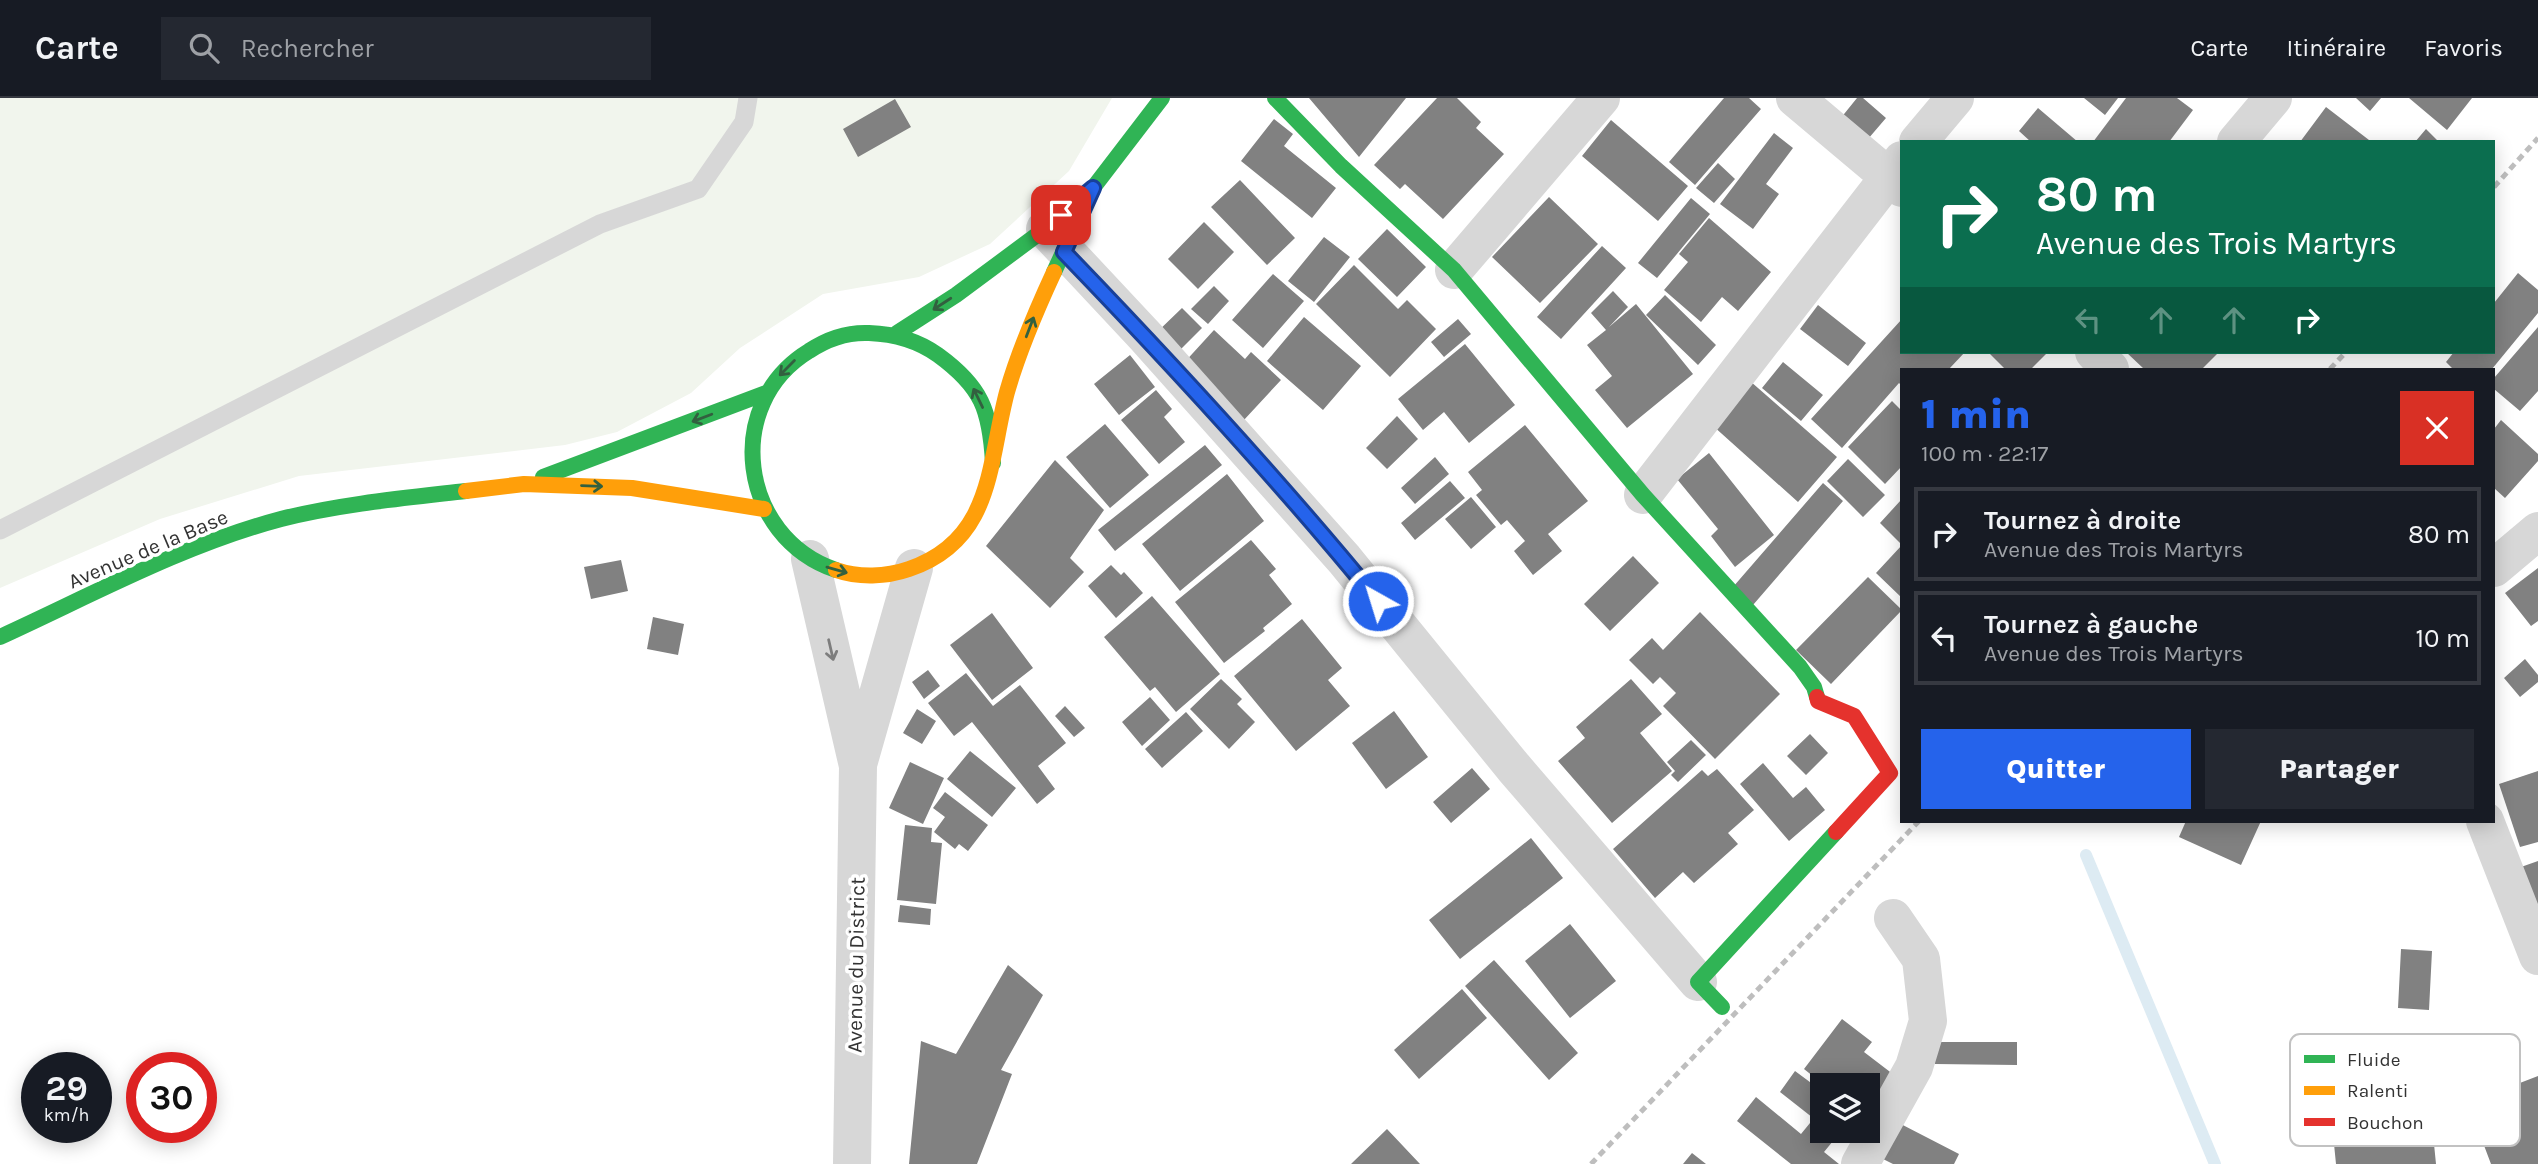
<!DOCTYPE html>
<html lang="fr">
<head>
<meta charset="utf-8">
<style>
  :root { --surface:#171b24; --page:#242831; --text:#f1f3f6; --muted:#9ea1a6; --line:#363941; --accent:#2563eb }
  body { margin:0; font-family:Karla,sans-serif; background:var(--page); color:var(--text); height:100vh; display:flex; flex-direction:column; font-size:26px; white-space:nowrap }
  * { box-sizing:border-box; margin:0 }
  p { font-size:23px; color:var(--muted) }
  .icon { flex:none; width:38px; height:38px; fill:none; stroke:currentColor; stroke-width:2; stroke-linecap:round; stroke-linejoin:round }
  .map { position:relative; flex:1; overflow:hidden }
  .side { position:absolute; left:1900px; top:270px; width:595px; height:455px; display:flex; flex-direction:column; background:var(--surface); border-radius:0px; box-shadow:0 4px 18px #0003 }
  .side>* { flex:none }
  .banner { position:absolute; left:1900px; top:42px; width:595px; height:214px; border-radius:0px; box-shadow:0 4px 18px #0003; background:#0b6e4f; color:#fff; overflow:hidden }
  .tools { position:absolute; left:1810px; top:975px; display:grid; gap:14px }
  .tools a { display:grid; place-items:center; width:70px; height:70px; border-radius:0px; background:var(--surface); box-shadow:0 4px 18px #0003; font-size:35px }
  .speed { position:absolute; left:21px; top:954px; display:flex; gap:14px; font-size:35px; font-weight:700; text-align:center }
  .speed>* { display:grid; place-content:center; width:91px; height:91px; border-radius:50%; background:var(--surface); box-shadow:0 4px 18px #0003; line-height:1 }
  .speed small { font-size:18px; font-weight:400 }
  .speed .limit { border:10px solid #d22; background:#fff; color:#111 }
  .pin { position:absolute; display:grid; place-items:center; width:60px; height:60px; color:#fff; margin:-30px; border-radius:14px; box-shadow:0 4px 10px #0006 }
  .me { position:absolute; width:77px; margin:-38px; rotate:321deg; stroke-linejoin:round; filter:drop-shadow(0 0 5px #0008) }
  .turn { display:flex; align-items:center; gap:24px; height:147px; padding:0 21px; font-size:32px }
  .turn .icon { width:91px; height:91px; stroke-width:2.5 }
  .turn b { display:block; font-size:49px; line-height:60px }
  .lanes { display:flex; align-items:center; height:66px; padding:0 21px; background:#0003; justify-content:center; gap:35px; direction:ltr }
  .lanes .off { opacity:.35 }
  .round { display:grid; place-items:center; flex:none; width:74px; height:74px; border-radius:0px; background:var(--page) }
  .head { display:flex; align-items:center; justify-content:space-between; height:119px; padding:0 21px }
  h1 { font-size:42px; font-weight:800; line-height:52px; color:var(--accent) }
  .cta { display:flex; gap:14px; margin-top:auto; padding:14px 21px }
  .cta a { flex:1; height:80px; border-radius:0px; background:var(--accent); color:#fff; font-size:28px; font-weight:800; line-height:80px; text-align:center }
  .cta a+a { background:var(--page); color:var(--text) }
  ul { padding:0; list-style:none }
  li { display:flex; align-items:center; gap:21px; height:94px; margin:0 14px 10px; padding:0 7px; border:4px solid var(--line); border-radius:0px }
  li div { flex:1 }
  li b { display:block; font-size:26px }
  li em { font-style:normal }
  header { display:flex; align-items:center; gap:42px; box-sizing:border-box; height:98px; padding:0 35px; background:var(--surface); border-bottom:2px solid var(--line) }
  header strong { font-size:33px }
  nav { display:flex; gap:38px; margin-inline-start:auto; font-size:24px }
  .search { width:490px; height:63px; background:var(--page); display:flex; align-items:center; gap:18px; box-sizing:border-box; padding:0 24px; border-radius:0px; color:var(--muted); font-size:26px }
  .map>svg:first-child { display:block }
  .green { fill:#f1f5ed }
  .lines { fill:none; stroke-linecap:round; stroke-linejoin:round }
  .stream { stroke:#ddebf3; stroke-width:12 }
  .building { fill:#818181 }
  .lane { stroke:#d7d7d7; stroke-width:19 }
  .street { stroke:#d7d7d7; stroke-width:38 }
  .fast { stroke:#30b455; stroke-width:16 }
  .slow { stroke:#ff9f0a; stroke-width:16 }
  .jam { stroke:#e5322d; stroke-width:16 }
  .rail { stroke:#bebebe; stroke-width:5; stroke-dasharray:7 5; stroke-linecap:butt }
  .oneway { stroke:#32603f }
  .oneway2 { stroke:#7d7d7d }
  .route-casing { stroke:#184099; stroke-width:18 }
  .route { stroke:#2563eb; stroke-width:12 }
  .labels { text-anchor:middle; stroke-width:7; stroke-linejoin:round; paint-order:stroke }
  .street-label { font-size:21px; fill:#333; stroke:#fff }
  .key { fill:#fff; stroke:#c2c2c2; stroke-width:2 }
  .key-label { font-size:19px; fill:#333 }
</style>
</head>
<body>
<header>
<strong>Carte</strong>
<div class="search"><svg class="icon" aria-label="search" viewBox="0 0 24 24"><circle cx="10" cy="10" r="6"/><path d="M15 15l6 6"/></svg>Rechercher</div>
<nav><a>Carte</a><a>Itinéraire</a><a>Favoris</a></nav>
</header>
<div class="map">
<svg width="2538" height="1066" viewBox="0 0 2538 1066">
  <rect width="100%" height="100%" fill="#fff"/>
  <path class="green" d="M0 0H1112L1069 73 990 146 919 179 823 196 740 250 691 295 617 334 565 347 299 378 160 421 0 490Z"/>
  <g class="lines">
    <path class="stream" d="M2086 757 2215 1066"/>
  </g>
  <path class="building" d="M1309 0H1406L1359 59Z
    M1437 0H1457L1481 24 1476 30 1504 56 1443 121 1405 86 1400 91 1374 67Z
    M1724 0H1749L1761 11 1695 87 1669 64Z
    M1857 0H1863L1886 20 1862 48 1836 26Z
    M2084 0H2118L2105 17Z
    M2126 0H2177L2193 12 2169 44H2093Z
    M2356 0H2381L2370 13Z
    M2409 0H2472L2447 32Z
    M895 1 911 29 858 59 843 31Z
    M2326 9 2369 42 2368 44H2300Z
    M2038 10 2078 44H2031L2019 33Z
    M1274 21 1293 36 1284 48 1336 90 1312 120 1241 63Z
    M1611 22 1688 88 1658 123 1582 58Z
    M2426 31 2439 44H2415Z
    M1774 35 1793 50 1766 86 1779 96 1753 131 1720 106Z
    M1718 65 1735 81 1714 105 1696 90Z
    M1240 82 1295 140 1267 167 1211 109Z
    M1549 99 1598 146 1540 205 1492 159Z
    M1691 100 1710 116 1657 180 1638 165Z
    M1709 120 1771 174 1738 213 1722 199 1701 224 1664 192 1688 164 1679 156Z
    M1204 124 1234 154 1198 191 1168 161Z
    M1387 131 1426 169 1397 199 1358 161Z
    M1324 139 1350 159 1314 204 1288 183Z
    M1602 148 1626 170 1561 241 1537 219Z
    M1354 167 1398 211 1407 202 1436 231 1390 279 1316 206Z
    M2518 175 2538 192V215L2492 271H2453L2446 264 2454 254H2494V205Z
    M1273 176 1304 203 1263 250 1232 222Z
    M1214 188 1229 203 1208 226 1191 211Z
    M1613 193 1628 209 1609 229 1636 206 1693 276 1627 330 1595 292 1612 278 1587 247 1606 232 1591 215Z
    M1665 197 1716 247 1698 267 1646 217Z
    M1818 207 1866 245 1848 268 1800 231Z
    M1182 210 1202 230 1174 258 1154 237Z
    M1304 219 1361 268 1323 312 1267 263Z
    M1458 221 1471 236 1444 259 1431 244Z
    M1902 221V254H1965L1949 271H1902V288L1899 285 1842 350 1811 321Z
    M2538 229V293L2520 313 2494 291V280Z
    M1214 232 1245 261 1251 254 1281 282 1243 323 1182 267Z
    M1465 246 1515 307 1469 345 1444 314 1423 332 1398 301Z
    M1988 254H2048L2031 271H2005Z
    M2126 254H2219L2202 271H2144Z
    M1130 257 1155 289 1119 317 1094 286Z
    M1783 264 1823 297 1801 323 1762 290Z
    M1750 283 1837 359 1798 404 1712 327Z
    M1156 292 1172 311 1164 319 1185 344 1159 366 1121 322Z
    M1892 303 1902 313V368L1885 386 1848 349Z
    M1397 318 1418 341 1387 371 1366 350Z
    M2501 322 2538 356V363L2505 400 2494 390V331Z
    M1105 326 1149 377 1110 410 1066 359Z
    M1525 327 1588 403 1548 436 1562 453 1533 477 1514 453 1525 443 1507 422 1501 427 1476 397 1482 392 1468 374Z
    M1205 347 1222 367 1115 453 1098 432Z
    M1709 355 1774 437 1735 469 1711 438 1718 431 1677 381Z
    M1435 359 1449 376 1415 406 1401 390Z
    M1848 361 1885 397 1863 419 1827 383Z
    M1055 362 1104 412 1070 460 1084 474 1050 510 986 448Z
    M1227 376 1264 423 1180 493 1142 446Z
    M1450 383 1465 400 1415 442 1401 425Z
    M1823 385 1843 403 1753 507 1733 489Z
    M1471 399 1496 429 1471 451 1445 421Z
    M1901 402 1902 404V447L1880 425Z
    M1251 442 1276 471 1269 477 1292 506 1263 530 1265 533 1224 565 1175 504Z
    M1902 447V500L1876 475Z
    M1633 458 1659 485 1610 533 1584 506Z
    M621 462 628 493 591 501 584 469Z
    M1111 467 1121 477 1124 474 1143 495 1116 520 1088 488Z
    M2538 470V523L2531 528 2505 495Z
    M1868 479 1902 512 1831 586 1796 552Z
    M1152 498 1220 576 1176 614 1155 589 1150 593 1104 539Z
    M1700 514 1780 596 1715 661 1663 608 1676 595 1660 579 1653 586 1629 562 1652 540 1663 552Z
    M992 515 1033 570 992 602 950 547Z
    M653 519 684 526 678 557 647 551Z
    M1302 521 1342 570 1328 582 1350 608 1296 653 1234 578Z
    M2525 561 2538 577V584L2520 599 2504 580Z
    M928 572 940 588 924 601 912 584Z
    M966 575 993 608 1020 587 1066 645 1038 668 1055 691 1037 706 972 624 954 638 928 605Z
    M1221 581 1242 601 1237 606 1255 624 1229 651 1190 611Z
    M1631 581 1662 616 1640 635 1672 673 1612 725 1558 663 1585 640 1576 629Z
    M1150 599 1170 622 1142 648 1122 624Z
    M1065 608 1085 630 1074 639 1055 618Z
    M917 611 936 623 922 646 903 635Z
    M1394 613 1428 659 1386 691 1352 645Z
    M1186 614 1203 633 1162 670 1145 651Z
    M1810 636 1828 655 1806 677 1787 658Z
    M1691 642 1706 657 1678 684 1671 677 1675 673 1667 664Z
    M970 653 1016 690 992 719 947 681Z
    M910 664 944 680 923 726 889 710Z
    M1763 665 1793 700 1806 689 1825 712 1789 743 1740 686Z
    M1472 670 1490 691 1451 725 1433 704Z
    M1717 671 1754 712 1728 735 1738 746 1694 785 1683 774 1655 800 1613 751 1702 672 1708 678Z
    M2538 673V744L2520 749 2499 686Z
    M945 694 988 727 968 753 959 746 955 751 934 734 945 719 933 710Z
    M2186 723H2261L2241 767 2179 739Z
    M905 727 932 730 931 744 942 745 936 806 897 802Z
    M1531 740 1563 780 1460 861 1429 822Z
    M2538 763V817L2521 769Z
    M900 807 931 811 930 827 898 824Z
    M1570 826 1616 883 1570 920 1525 863Z
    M2401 851 2432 853 2429 912 2398 910Z
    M1494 862 1578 955 1549 982 1465 888Z
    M1008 867 1043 897 1001 972 1012 976 977 1066H909L921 943 956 956Z
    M1462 891 1487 920 1419 981 1394 952Z
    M1842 921 1872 944 1864 954 1898 980 1867 1021V987H1824L1804 971Z
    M1935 944H2017V967L1935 966Z
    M1795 973 1822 993V1027L1780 994Z
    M2538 978V1066H2491L2468 1005Z
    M2428 986 2436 1066H2336L2334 1046 2390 1040 2386 991Z
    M1756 999 1801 1036 1810 1025 1833 1043 1824 1054 1839 1066H1791L1737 1023Z
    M1895 1023 1959 1056 1954 1066H1893L1877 1058Z
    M1387 1031 1420 1066H1351Z
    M1692 1055 1706 1066H1683Z"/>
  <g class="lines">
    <path class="lane" d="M0 432 600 126 698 91 744 24 748 0"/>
    <path class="street" d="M1795 0 1902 90
      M1918 44 1955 0
      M2236 44 2273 0
      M1045 131 1146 239 1344 461 1514 670 1698 884
      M1454 172 1601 0
      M2094 254 2110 271
      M1643 397 1902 62
      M810 461 858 668 852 1066
      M2494 470 2538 433
      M859 663 914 470
      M2485 723 2538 858
      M1860 1066 1914 969 1928 923 1921 861 1893 820"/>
    <path class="fast" d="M1275 0 1341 68 1454 172 1643 397 1800 569 1814 589 1817 599
      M1054 174 1093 90
      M897 235 956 197 1045 131 1093 90 1162 0
      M543 379 766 295
      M836 472C739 439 722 306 809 253 827 241 847 234 869 235 895 236 917 242 938 257 982 289 990 312 993 365
      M0 539C92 497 183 447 281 421 341 406 405 400 466 393
      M1722 909 1698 884 1836 734"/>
    <path class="slow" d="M466 393 524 386 632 390 764 411
      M836 472C859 480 886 479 909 471 994 442 988 365 1007 294 1019 252 1036 213 1054 174"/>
    <path class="jam" d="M1817 599 1818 603 1854 618 1890 675 1836 734"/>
    <path class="rail" d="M2494 89 2538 40
      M2330 271 2346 254
      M1591 1066 1919 723"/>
  </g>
  <defs><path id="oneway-shaft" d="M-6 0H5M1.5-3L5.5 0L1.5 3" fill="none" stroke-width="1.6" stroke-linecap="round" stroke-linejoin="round" transform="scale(1.75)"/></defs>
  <g class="oneway">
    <use href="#oneway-shaft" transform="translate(942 206) rotate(147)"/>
    <use href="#oneway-shaft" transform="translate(1030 229) rotate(-69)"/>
    <use href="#oneway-shaft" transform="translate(787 270) rotate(135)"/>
    <use href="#oneway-shaft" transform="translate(978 300) rotate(-116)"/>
    <use href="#oneway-shaft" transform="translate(702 320) rotate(159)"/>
    <use href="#oneway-shaft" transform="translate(592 388) rotate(2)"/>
    <use href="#oneway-shaft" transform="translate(837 472) rotate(16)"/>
  </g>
  <use class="oneway2" href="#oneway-shaft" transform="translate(831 552) rotate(77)"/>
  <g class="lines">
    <defs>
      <path id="route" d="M1061 117 1093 90 1064 154C1172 266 1279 382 1378 503"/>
    </defs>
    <use href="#route" class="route-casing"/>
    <use href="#route" class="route"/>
  </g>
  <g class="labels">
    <g class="street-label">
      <text transform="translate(148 451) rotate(-23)" y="7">Avenue de la Base</text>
      <text transform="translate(856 867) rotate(-89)" y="7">Avenue du District</text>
    </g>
  </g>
  <rect x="2290" y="936" width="230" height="112" rx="10" class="key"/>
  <rect x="2304" y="957" width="31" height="8" fill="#30b455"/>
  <rect x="2304" y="988" width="31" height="9" fill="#ff9f0a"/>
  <rect x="2304" y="1020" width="31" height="8" fill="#e5322d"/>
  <g class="key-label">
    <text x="2347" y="968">Fluide</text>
    <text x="2347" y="999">Ralenti</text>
    <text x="2347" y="1031">Bouchon</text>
  </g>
</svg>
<div class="tools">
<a><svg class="icon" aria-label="layers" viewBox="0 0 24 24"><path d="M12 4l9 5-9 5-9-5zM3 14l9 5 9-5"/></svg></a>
</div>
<div class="speed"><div>29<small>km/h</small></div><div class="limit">30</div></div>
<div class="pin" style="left:1061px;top:117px;background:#d93025"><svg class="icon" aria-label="arrive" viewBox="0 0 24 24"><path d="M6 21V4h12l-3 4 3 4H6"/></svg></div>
<svg class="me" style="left:1378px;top:503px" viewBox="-20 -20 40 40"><circle r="17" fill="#2563eb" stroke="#fff" stroke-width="3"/><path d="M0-11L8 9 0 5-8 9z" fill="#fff"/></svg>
<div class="banner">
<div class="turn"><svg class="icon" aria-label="right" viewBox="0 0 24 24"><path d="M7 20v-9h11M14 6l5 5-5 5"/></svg><div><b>80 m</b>Avenue des Trois Martyrs</div></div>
<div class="lanes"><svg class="icon off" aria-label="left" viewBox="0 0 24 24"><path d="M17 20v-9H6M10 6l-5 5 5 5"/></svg><svg class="icon off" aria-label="ahead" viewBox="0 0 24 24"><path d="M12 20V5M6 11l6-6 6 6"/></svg><svg class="icon off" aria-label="ahead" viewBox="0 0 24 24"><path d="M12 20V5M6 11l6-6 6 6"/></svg><svg class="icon" aria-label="right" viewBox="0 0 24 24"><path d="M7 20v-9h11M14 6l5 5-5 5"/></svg></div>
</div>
<section class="side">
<div class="head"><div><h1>1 min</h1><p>100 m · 22:17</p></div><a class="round" style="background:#d93025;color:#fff"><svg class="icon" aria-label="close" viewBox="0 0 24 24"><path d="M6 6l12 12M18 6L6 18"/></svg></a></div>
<ul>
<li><svg class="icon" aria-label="right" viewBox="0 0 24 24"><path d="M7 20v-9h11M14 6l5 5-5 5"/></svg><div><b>Tournez à droite</b><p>Avenue des Trois Martyrs</p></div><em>80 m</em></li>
<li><svg class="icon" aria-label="left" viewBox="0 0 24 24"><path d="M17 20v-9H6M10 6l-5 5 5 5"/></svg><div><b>Tournez à gauche</b><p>Avenue des Trois Martyrs</p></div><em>10 m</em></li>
</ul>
<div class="cta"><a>Quitter</a><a>Partager</a></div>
</section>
</div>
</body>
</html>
